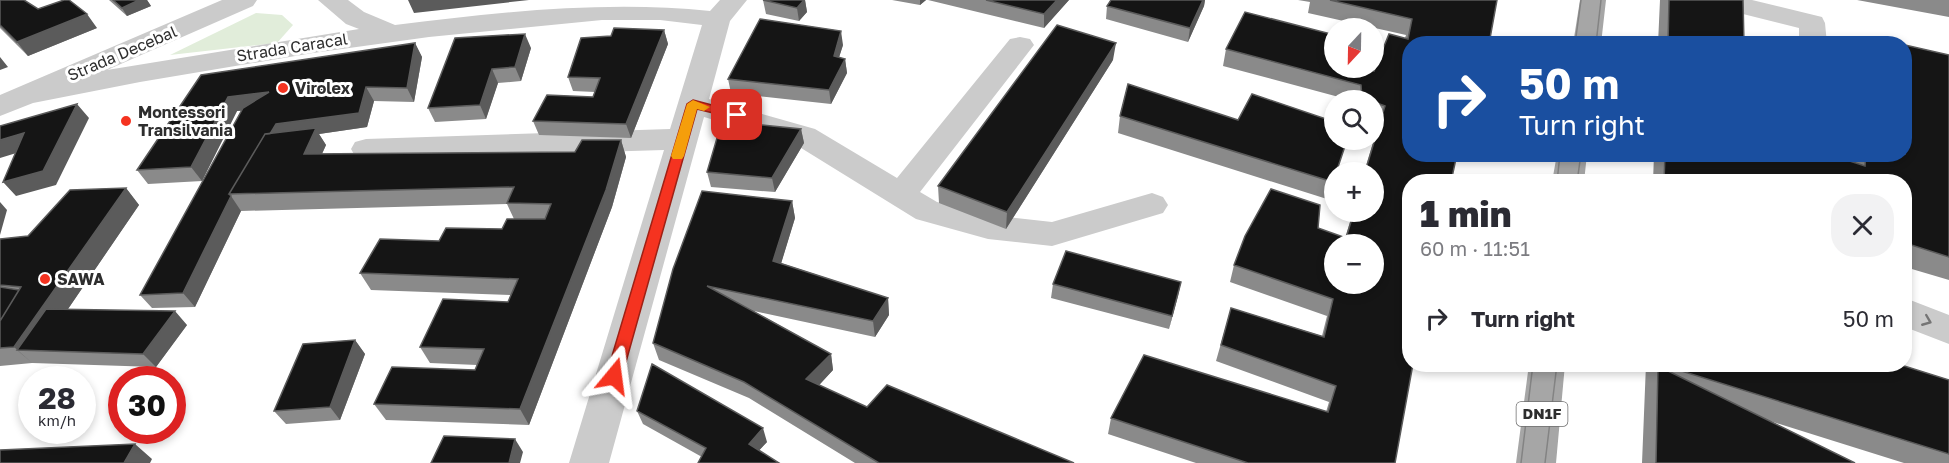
<!DOCTYPE html>
<html lang="en">
<head>
<meta charset="utf-8">
<style>
  :root { --surface:#fff; --page:#f2f2f3; --text:#2b2b33; --muted:#7c7c81 }
  body { margin:0; font-family:"Golos Text",sans-serif; background:var(--page); color:var(--text); height:100vh; display:flex; flex-direction:column; font-size:22px; white-space:nowrap }
  * { box-sizing:border-box; margin:0 }
  p { font-size:20px; color:var(--muted) }
  .icon { flex:none; width:33px; height:33px; fill:none; stroke:currentColor; stroke-width:2; stroke-linecap:round; stroke-linejoin:round }
  .map { position:relative; flex:1; overflow:hidden }
  .panel { position:absolute; left:1402px; top:174px; width:510px; height:198px; display:flex; flex-direction:column; background:var(--surface); border-radius:24px; box-shadow:0 3px 9px #0003 }
  .panel>* { flex:none }
  .top-card { position:absolute; left:1402px; top:36px; width:510px; height:126px; border-radius:24px; box-shadow:0 3px 9px #0003; background:#1a4fa0; color:#fff; overflow:hidden }
  .needle { width:39px; rotate:202deg }
  .controls { position:absolute; left:1324px; top:18px; display:grid; gap:12px }
  .controls a { display:grid; place-items:center; width:60px; height:60px; border-radius:50%; background:var(--surface); box-shadow:0 3px 9px #0003; font-size:30px }
  .speed { position:absolute; left:18px; top:366px; display:flex; gap:12px; font-size:30px; font-weight:700; text-align:center }
  .speed>* { display:grid; place-content:center; width:78px; height:78px; border-radius:50%; background:var(--surface); box-shadow:0 3px 9px #0003; line-height:1 }
  .speed small { font-size:15px; font-weight:400 }
  .speed .limit { border:9px solid #d22; background:#fff; color:#111 }
  .pin { position:absolute; display:grid; place-items:center; width:51px; height:51px; color:#fff; margin:-26px; border-radius:12px; box-shadow:0 3px 9px #0006 }
  .me { position:absolute; width:66px; margin:-33px; rotate:16deg; stroke-linejoin:round; filter:drop-shadow(0 0 4px #0008) }
  .turn { display:flex; align-items:center; gap:21px; height:126px; padding:0 18px; font-size:27px }
  .turn .icon { width:78px; height:78px; stroke-width:2.5 }
  .turn b { display:block; font-size:42px; line-height:51px }
  .round { display:grid; place-items:center; flex:none; width:63px; height:63px; border-radius:24px; background:var(--page) }
  .summary { display:flex; align-items:center; justify-content:space-between; height:102px; padding:0 18px }
  h1 { font-size:36px; font-weight:800; line-height:45px }
  ul { padding:0; list-style:none }
  li { display:flex; align-items:center; gap:18px; height:84px; padding:0 18px }
  li div { flex:1 }
  li b { display:block; font-size:22px }
  li em { font-style:normal }
  .map>svg:first-child { display:block }
  .green { fill:#e1edda }
  .lines { fill:none; stroke-linecap:round; stroke-linejoin:round }
  .minor { fill:#cbcbcb; fill-rule:evenodd }
  .major { fill:#a6a6a6; fill-rule:evenodd }
  .tram { stroke:#838383; stroke-width:1.5 }
  .wall { fill:#8a8a8a }
  .shaded-wall { fill:#5b5b5b }
  .building { fill:#151515; stroke:#5b5b5b; stroke-width:1.5; fill-rule:evenodd }
  .oneway { stroke:#757575 }
  .route { fill:#f53320; stroke:#9f2115; stroke-width:1.5 }
  .slow { fill:#f59e0b }
  .poi-dot { fill:#f53320; stroke:#fff; stroke-width:2 }
  .labels { text-anchor:middle; stroke-width:6; stroke-linejoin:round; paint-order:stroke }
  .shield { fill:#fff; stroke:#6d6d6d; stroke-width:1.5 }
  .shield-label { font-size:15px; font-weight:bold; fill:#2e2e2e }
  .street-label { font-size:16px; fill:#2e2e2e; stroke:#fff }
  .poi-label { font-size:16px; font-weight:bold; fill:#2e2e2e; stroke:#fff; text-anchor:start }
</style>
</head>
<body>
<div class="map">
<svg width="1949" height="463" viewBox="0 0 1949 463">
  <rect width="100%" height="100%" fill="#fff"/>
  <path class="green" d="M256 13 282 15 293 25 277 43 170 55Z"/>
  <g class="lines">
    <path class="minor" d="M222 0H257L253 6 107 70 359 29 346 24 318 0H348L364 12 395 25C498 12 607 0 710 11L720 0H747L730 21 709 99 815 129 897 178 1010 39 1020 37 1030 39 1034 45 920 192 937 202 988 215 1052 222 1152 193 1163 197 1168 205 1163 213 1052 246 988 239 916 219 793 143 704 117 609 463H569L664 150 366 159 355 156 351 149 355 142 366 139 670 129 702 25 660 20H602L429 37 313 53 140 82 33 103 0 116V95Z
      M1721 0H1752L1822 17 1825 23 1827 44H1799V28L1723 9 1719 3Z
      M1905 298 1949 315V344L1905 327Z"/>
    <path class="major" d="M1580 0H1606L1601 44H1573Z
      M1557 154H1587L1584 182H1552Z
      M1529 364H1565L1556 463H1516Z"/>
    <path class="tram" d="M1575 44 1581 0
      M1596 44 1601 0
      M1557 182 1560 154
      M1577 182 1581 154
      M1521 463 1533 364
      M1545 463 1557 364"/>
  </g>
  <path class="wall" d="M0 0 38 9 97 28 28 56 0 28Z
    M109 0H147L151 6 127 16Z
    M763 0H805L807 12 799 21 766 14Z
    M892 0H926L920 5Z
    M928 0H1069L1044 28Z
    M1111 0H1205L1204 6 1188 42 1106 19 1107 6Z
    M1298 0H1497L1410 182 1395 463H1196L1108 434 1111 418 1326 412 1329 402 1216 361 1231 308 1322 336 1327 316 1230 282 1234 265 1318 228 1345 238 1353 212H1374V172H1364L1379 123 1374 121V100H1350L1223 66 1226 49 1335 68 1374 71 1405 38 1406 35 1308 13 1310 2Z
    M1660 0H1743L1744 44H1658Z
    M1857 0H1949V17Z
    M664 30 668 44 631 138 539 135 533 121 593 97 595 92 573 91 568 77 611 36Z
    M455 38 531 48 521 81 498 83 486 119 435 122 428 108Z
    M415 43 422 57 414 102 374 101 367 127 319 134 326 145 322 154 575 152 621 140 626 157 612 207 529 425 386 420 374 404 475 370 477 365 430 363 420 347 508 302 511 295 371 290 360 273 439 241 502 229 514 219 507 204 241 211 195 307 152 308 140 295 242 111H237L202 181 148 184 137 170 201 75Z
    M843 45 839 57 845 59 847 73 831 104 731 93 728 79Z
    M1949 55V280L1905 267V182H1653L1654 154H1828L1852 162 1853 154H1905Z
    M1113 60 1006 229 939 203 938 186Z
    M1120 116 1335 175 1327 199 1118 133Z
    M801 129 804 143 775 192 711 187 707 172Z
    M126 188 139 205 68 309 187 325 156 367 32 363 0 366V239L28 236Z
    M792 201 795 218 781 263 888 298 889 315 875 337 754 311 831 354 833 370 819 385 867 407 1074 463H855L749 398 659 360 653 343Z
    M1181 282 1169 329 1051 298 1053 284Z
    M355 340 365 354 340 420 286 424 274 411Z
    M1646 364H1898L1949 380V463H1904L1770 421 1855 463H1642Z
    M637 411 767 442 759 450 702 457 643 424Z"/>
  <path class="shaded-wall" d="M139 0H147L151 6 127 16 122 8Z
    M408 0H529L414 13Z
    M804 0H805L807 12 799 21 797 8Z
    M920 0H926L920 5Z
    M1057 0H1069L1044 28V14Z
    M1203 0H1205L1204 6 1188 42 1190 28Z
    M87 14 97 28 28 56 17 42Z
    M664 30 668 44 631 138 626 124Z
    M841 31 843 45 835 70 834 56Z
    M525 34 531 48 521 81 515 67Z
    M415 43 422 57 414 102 407 88Z
    M1116 43 1113 60 1006 229 1007 212Z
    M0 57 8 67 0 70Z
    M845 59 847 73 831 104 829 90Z
    M492 69 498 83 486 119 480 105Z
    M366 87 374 101 367 127 319 134 326 145 314 171 233 193 276 124Z
    M269 92 278 106 237 111 202 181 191 167 228 97Z
    M77 104 89 118 56 185 16 196 3 182Z
    M801 129 804 143 775 192 772 178Z
    M24 133 36 147 0 158V140Z
    M621 140 626 157 612 207 529 425 520 409Z
    M126 188 139 205 40 350H17L32 363 14 347Z
    M231 196 241 211 195 307 183 293Z
    M792 201 795 218 777 277 773 261Z
    M0 202 7 210 0 235Z
    M1181 282 1178 296 1169 329 1172 316Z
    M888 298 889 315 875 337 873 321Z
    M175 311 187 325 156 367 143 354Z
    M355 340 365 354 340 420 330 407Z
    M831 354 833 370 810 395 806 379Z
    M763 428 767 442 753 457 749 444Z
    M515 439 523 452 520 463H509Z
    M135 444 152 459 150 463H124Z"/>
  <path class="building" d="M0 0H24L38 9 64 0H69L87 14 17 42 0 25Z
    M113 0H139L122 8Z
    M763 0H804L797 8Z
    M986 0H1057L1044 14Z
    M1111 0H1203L1190 28 1107 6Z
    M1330 0H1497L1489 44H1410V154H1457L1451 182H1410V364H1413L1395 463H1248L1111 418 1144 355 1328 412 1336 386 1221 345 1231 308 1324 337 1333 299 1234 265 1245 236 1271 189 1320 205 1318 228 1346 238 1354 212H1374V172H1365L1385 106 1374 102V100H1369L1362 98 1361 85 1226 49 1245 12 1335 35V68H1363L1374 71 1389 34 1408 39 1412 19ZM1335 244H1374V284H1335Z
    M1669 0H1743L1744 44H1668Z
    M760 19 841 31 834 56 845 59 829 90 728 79Z
    M1057 25 1116 43 1007 212 938 186Z
    M614 28 664 30 626 124 533 121 547 95 593 97 600 78 568 77 581 38 611 36Z
    M525 34 515 67 492 69 480 105 428 108 455 38Z
    M415 43 407 88 366 87 359 113 276 124 270 134H265L229 194 231 196 183 293 140 295 243 108 269 92 228 97 191 167 137 170 201 75Z
    M1905 45 1949 55V257L1905 243V182H1664L1665 154H1828L1865 166 1866 154H1905Z
    M1128 84 1238 120 1252 94 1335 122V140H1347L1333 182 1120 116Z
    M77 104 43 171 3 182 24 133 0 140V126Z
    M722 121 801 129 772 178 707 172Z
    M316 128 304 154 575 152 582 140H621L606 190 520 409 374 404 392 367 475 370 484 349 420 347 443 299 508 302 518 279 360 273 380 239 439 241 446 228 502 229 507 219H545L551 204 507 203 514 187 229 194 265 134Z
    M126 188 14 347 0 348V321L21 287 0 285V239L28 236 70 190Z
    M702 191 792 201 773 261 888 298 873 321 707 286 831 354 806 379 867 407 887 385 1074 463H879L744 382 653 343 673 269Z
    M1066 251 1181 282 1172 316 1053 284Z
    M0 287 19 290 0 321Z
    M46 309 175 311 143 354 17 350Z
    M355 340 330 407 274 411 303 344Z
    M652 364 763 428 749 444 779 463H698L706 448 637 411Z
    M1659 364H1898L1949 380V454Z
    M1658 366 1855 463H1656Z
    M444 436 515 439 509 463H431Z
    M135 444 124 463H0V450Z"/>
  <defs><path id="oneway-chevron" d="M-2-3.5L2.5 0L-2 3.5" fill="none" stroke-width="1.6" stroke-linecap="round" stroke-linejoin="round" transform="scale(1.5)"/></defs>
  <use class="oneway" href="#oneway-chevron" transform="translate(1927 321) rotate(22)"/>
  <path class="route" d="M693 100 742 113 744 115 737 119 697 109 622 376 614 383 606 376 687 104Z"/>
  <path class="slow" d="M693 100 710 107 704 111 697 109 684 156 682 159H673L671 156 687 104Z"/>
  <g class="poi-dot">
    <circle cx="283" cy="88" r="6"/>
    <circle cx="126" cy="121" r="6"/>
    <circle cx="45" cy="279" r="6"/>
  </g>
  <g class="labels">
    <rect class="shield" x="1516.5" y="402" width="51" height="24" rx="4.5"/>
    <g class="shield-label">
      <text x="1542" y="419">DN1F</text>
    </g>
    <g class="street-label">
      <text transform="translate(292 47) rotate(-9)" y="6">Strada Caracal</text>
      <text transform="translate(122 53) rotate(-23)" y="6">Strada Decebal</text>
    </g>
    <g class="poi-label">
      <text x="295" y="94">Virolex</text>
      <text x="138" y="118">Montessori<tspan x="138" dy="18">Transilvania</tspan></text>
      <text x="57" y="285">SAWA</text>
    </g>
  </g>
</svg>
<div class="controls">
<a><svg class="needle" viewBox="-14 -14 28 28"><path d="M0-13l5 13h-10z" fill="#e53935"/><path d="M0 13l5-13h-10z" fill="#7c7c81"/></svg></a>
<a><svg class="icon" aria-label="search" viewBox="0 0 24 24"><circle cx="10" cy="10" r="6"/><path d="M15 15l6 6"/></svg></a>
<a>+</a>
<a>−</a>
</div>
<div class="speed"><div>28<small>km/h</small></div><div class="limit">30</div></div>
<div class="pin" style="left:737px;top:115px;background:#d93025"><svg class="icon" aria-label="arrive" viewBox="0 0 24 24"><path d="M6 21V4h12l-3 4 3 4H6"/></svg></div>
<svg class="me" style="left:614px;top:376px" viewBox="-20 -20 40 40"><path d="M0-17L14 15 0 8-14 15z" fill="#f53320" stroke="#fff" stroke-width="4"/></svg>
<div class="top-card">
<div class="turn"><svg class="icon" aria-label="right" viewBox="0 0 24 24"><path d="M7 20v-9h11M14 6l5 5-5 5"/></svg><div><b>50 m</b>Turn right</div></div>
</div>
<section class="panel">
<div class="summary"><div><h1>1 min</h1><p>60 m · 11:51</p></div><a class="round"><svg class="icon" aria-label="close" viewBox="0 0 24 24"><path d="M6 6l12 12M18 6L6 18"/></svg></a></div>
<ul>
<li><svg class="icon" aria-label="right" viewBox="0 0 24 24"><path d="M7 20v-9h11M14 6l5 5-5 5"/></svg><div><b>Turn right</b></div><em>50 m</em></li>
</ul>
</section>
</div>
</body>
</html>
